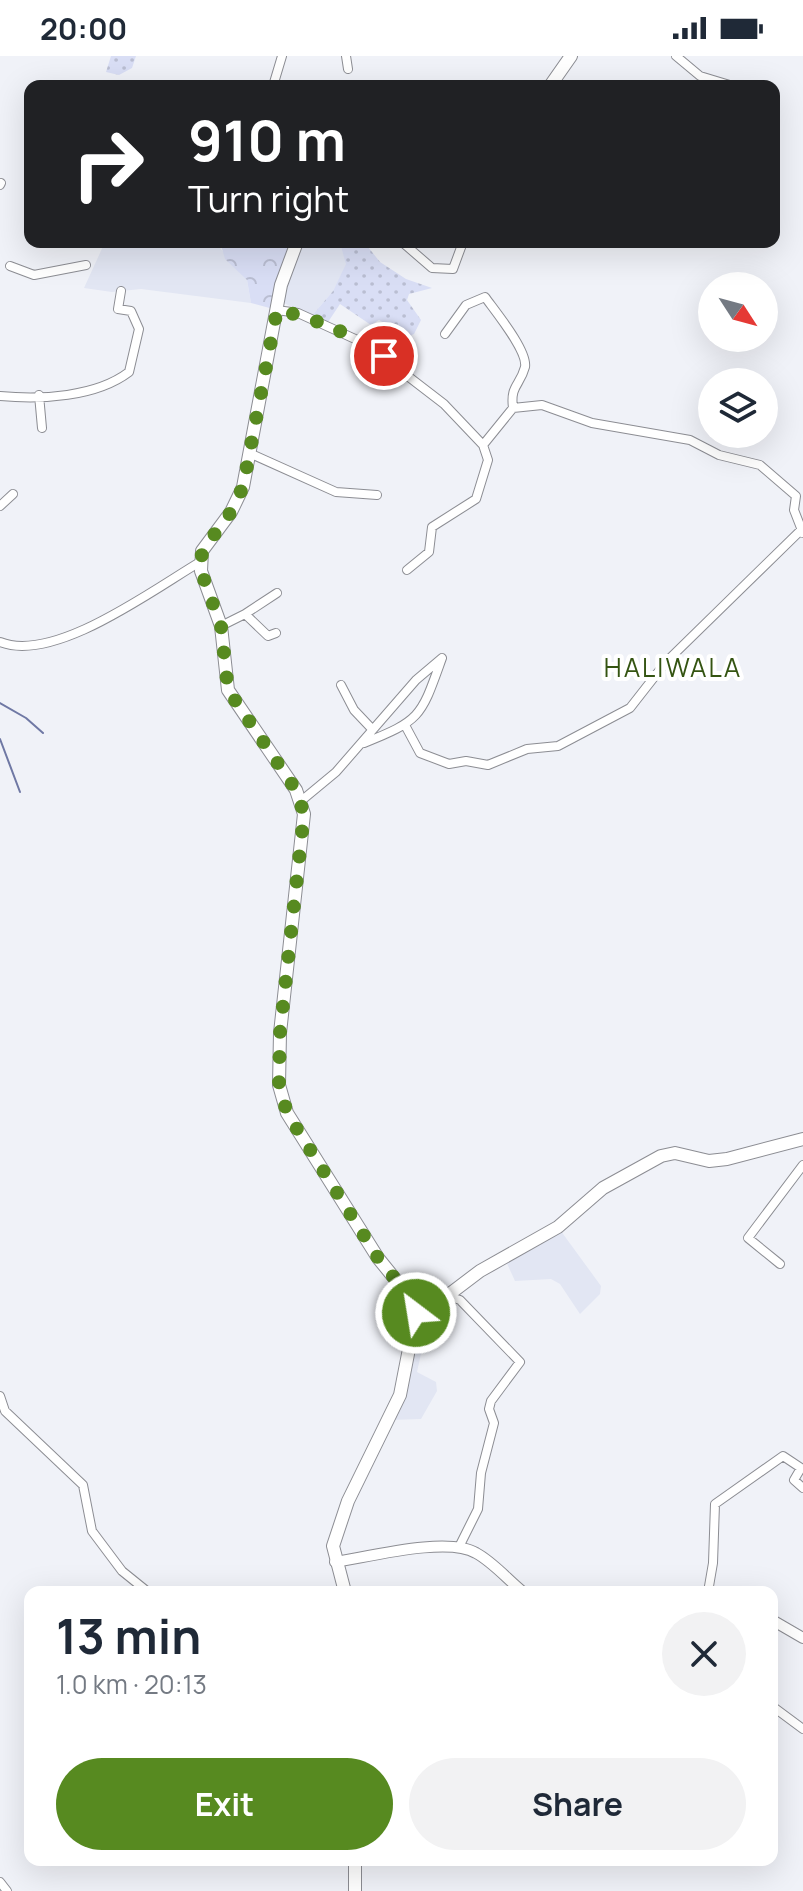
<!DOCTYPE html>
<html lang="en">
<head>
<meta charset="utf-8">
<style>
  :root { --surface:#fff; --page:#f2f2f3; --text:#1f2937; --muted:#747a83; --accent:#578a20 }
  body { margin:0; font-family:Manrope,sans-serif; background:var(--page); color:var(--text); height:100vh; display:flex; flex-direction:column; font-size:30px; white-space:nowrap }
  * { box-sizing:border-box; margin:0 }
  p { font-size:26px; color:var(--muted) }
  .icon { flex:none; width:44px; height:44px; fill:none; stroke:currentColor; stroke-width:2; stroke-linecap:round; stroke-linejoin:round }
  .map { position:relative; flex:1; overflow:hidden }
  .sheet { position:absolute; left:24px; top:1530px; width:754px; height:280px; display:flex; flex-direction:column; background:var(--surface); border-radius:16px; box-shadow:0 8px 32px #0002 }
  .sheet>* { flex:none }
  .banner { position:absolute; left:24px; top:24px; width:756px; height:168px; border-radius:16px; box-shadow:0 8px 32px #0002; background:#202124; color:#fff; overflow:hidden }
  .needle { width:52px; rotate:126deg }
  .fabs { position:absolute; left:698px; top:216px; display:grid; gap:16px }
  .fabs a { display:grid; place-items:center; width:80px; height:80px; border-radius:50%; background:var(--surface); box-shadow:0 8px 32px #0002; font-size:40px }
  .pin { position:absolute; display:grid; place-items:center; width:68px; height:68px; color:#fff; margin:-34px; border:4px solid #fff; border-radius:50%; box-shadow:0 2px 8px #0007 }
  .me { position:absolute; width:88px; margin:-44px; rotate:329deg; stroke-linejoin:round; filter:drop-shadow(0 0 6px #0008) }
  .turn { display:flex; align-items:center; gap:28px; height:168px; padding:0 32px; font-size:36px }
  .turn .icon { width:104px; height:104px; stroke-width:2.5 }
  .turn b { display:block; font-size:56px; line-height:68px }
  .round { display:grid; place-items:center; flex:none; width:84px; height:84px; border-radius:42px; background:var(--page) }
  .headline { display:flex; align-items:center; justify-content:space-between; height:136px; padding:0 32px }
  h1 { font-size:48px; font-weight:700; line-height:60px }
  .button { display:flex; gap:16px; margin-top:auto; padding:16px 32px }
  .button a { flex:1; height:92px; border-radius:48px; background:var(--accent); color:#fff; font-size:32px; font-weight:700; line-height:92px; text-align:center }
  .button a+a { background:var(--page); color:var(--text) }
  .status { display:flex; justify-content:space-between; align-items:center; height:56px; padding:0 40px; background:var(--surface); direction:ltr }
  .status svg { height:22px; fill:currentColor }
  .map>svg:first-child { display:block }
  .built { fill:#e2e6f3 }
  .grass { fill:url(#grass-dots) }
  .forest { fill:url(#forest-crowns) }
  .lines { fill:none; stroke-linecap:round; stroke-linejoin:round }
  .stream { stroke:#6f78a4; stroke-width:2 }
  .minor-casing { stroke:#8c8d93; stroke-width:10 }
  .tertiary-casing { stroke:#8c8d93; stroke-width:12 }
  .secondary-casing { stroke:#8c8d93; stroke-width:14 }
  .primary-casing { stroke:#8c8d93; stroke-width:14 }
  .minor { stroke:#fff; stroke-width:8 }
  .tertiary { stroke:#fff; stroke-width:10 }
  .secondary { stroke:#fff; stroke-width:12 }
  .primary { stroke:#fff; stroke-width:12 }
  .route { stroke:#578a20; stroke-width:14; stroke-dasharray:0 25.2 }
  .labels { text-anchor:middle; stroke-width:8; stroke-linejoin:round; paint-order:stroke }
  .quarter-label { font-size:26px; letter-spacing:2px; fill:#345412; stroke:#fff }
</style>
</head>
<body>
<div class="status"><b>20:00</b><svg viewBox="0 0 49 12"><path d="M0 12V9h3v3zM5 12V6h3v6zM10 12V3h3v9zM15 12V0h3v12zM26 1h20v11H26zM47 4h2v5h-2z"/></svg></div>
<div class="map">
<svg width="803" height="1835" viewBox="0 0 803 1835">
  <defs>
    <pattern id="grass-dots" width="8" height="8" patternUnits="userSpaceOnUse" patternTransform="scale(2)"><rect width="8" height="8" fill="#d9def5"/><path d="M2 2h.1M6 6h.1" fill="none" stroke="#babed2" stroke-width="1.8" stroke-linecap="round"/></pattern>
    <pattern id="forest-crowns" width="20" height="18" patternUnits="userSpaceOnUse" patternTransform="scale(2)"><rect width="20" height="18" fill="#d9def5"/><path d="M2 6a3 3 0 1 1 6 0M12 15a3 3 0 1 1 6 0" fill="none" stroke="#babed2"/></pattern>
  </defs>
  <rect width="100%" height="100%" fill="#f0f2f8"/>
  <path class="built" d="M105 186H220V192L247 224 251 247 141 233 112 236 84 232Z
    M303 186H334L341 191 347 208 333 235 311 261 282 246Z
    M558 1171 601 1230 600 1238 580 1258 560 1228 551 1223 515 1225 504 1201Z
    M447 1240 446 1273 440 1280 425 1279 417 1316 436 1326 437 1335 421 1363 390 1364 413 1249Z"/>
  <path class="grass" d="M111 0H136L132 12 119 19 106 16Z
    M334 186H364L380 206 406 223 432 232 409 238 407 244 421 264 414 278 407 281 379 264 371 269 340 248 326 269 310 262 333 235 346 208 341 191Z"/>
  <path class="forest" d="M220 186H297L277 254 251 247 247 224 225 203Z"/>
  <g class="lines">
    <path class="stream" d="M0 647 26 662 43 677
      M0 683 20 736"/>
    <defs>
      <path id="minor" d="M346 0 348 13
        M676 0 700 20 733 30
        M273 30 282 0
        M0 129 1 127
        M402 186 432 212 453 213 463 186
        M474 186H492
        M10 210 34 219 86 209
        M277 254 298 257 366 288 444 348 483 389 488 404 476 443 432 471 429 496 407 514
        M445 278 466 249 485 241C495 255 528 295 525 311 520 330 510 329 513 352
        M39 339 42 372
        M0 340C41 344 96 341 129 316L139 273 131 255 118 253 121 235
        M483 389 513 352 542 349 592 367 690 384 719 399 760 409 796 440 794 454 803 477
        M249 397 336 436 377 439
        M0 450 13 438
        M245 558 277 537
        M221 570 245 558 268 580 276 577
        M0 586C54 608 154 533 200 506
        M341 629 354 654 372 673
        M406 671 420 697 449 708 466 705 488 709 527 693 558 690 630 652 666 606 801 474
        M301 745 336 716 416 624 442 602C421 660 422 664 364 687
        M780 1208 748 1182 803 1109
        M447 1240 460 1244 520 1306 491 1345 489 1353 494 1367 481 1417 478 1453 459 1491
        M0 1340 5 1355 83 1429 92 1475 122 1515 148 1536
        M187 1536H207
        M708 1536 713 1507 715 1448 783 1400 801 1412 794 1424 803 1432
        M772 1650 803 1673
        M0 1826 7 1835"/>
      <path id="tertiary" d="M335 1506C368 1501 448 1480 476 1497 493 1506 508 1524 523 1536
        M686 1536H693
        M772 1564 803 1582"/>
      <path id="secondary" d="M413 1249 447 1240 480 1215 558 1171 603 1132 661 1100 675 1097 709 1105 727 1103 803 1083"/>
      <path id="primary" d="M550 30 571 0
        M297 186 281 229 243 431 231 456 202 495 201 515 221 570 228 634 296 734 304 758 280 977 279 1029 287 1057 378 1202 408 1239 416 1257 400 1339 348 1445 333 1490 345 1536
        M355 1804V1835"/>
    </defs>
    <use href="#minor" class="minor-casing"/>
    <use href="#tertiary" class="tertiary-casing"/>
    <use href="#secondary" class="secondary-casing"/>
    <use href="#primary" class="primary-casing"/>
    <use href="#minor" class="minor"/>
    <use href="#tertiary" class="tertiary"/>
    <use href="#secondary" class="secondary"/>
    <use href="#primary" class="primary"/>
  </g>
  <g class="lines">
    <path class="route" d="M384 300C351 278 315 262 277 254L243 431 231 456 202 495 201 515 221 570 228 634 296 734 304 758 280 977 279 1029 287 1057 378 1202 408 1239 416 1257"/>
  </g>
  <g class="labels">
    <g class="quarter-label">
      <text x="673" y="621">HALIWALA</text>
    </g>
  </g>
</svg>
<div class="fabs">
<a><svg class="needle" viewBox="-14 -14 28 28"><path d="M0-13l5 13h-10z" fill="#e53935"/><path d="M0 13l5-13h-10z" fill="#747a83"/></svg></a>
<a><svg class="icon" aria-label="layers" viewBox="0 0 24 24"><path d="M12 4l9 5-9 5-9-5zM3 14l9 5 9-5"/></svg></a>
</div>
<div class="pin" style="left:384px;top:300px;background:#d93025"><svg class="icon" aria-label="arrive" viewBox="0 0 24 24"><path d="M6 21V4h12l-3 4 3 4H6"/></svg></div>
<svg class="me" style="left:416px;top:1257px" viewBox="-20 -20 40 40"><circle r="17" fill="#578a20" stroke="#fff" stroke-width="3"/><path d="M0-11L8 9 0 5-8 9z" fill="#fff"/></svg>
<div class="banner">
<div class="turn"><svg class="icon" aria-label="right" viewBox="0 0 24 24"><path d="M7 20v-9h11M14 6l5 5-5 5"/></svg><div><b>910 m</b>Turn right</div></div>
</div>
<section class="sheet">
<div class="headline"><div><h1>13 min</h1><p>1.0 km · 20:13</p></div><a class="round"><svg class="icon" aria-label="close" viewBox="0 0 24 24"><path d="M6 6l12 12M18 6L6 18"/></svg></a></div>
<div class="button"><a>Exit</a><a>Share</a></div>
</section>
</div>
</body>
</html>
